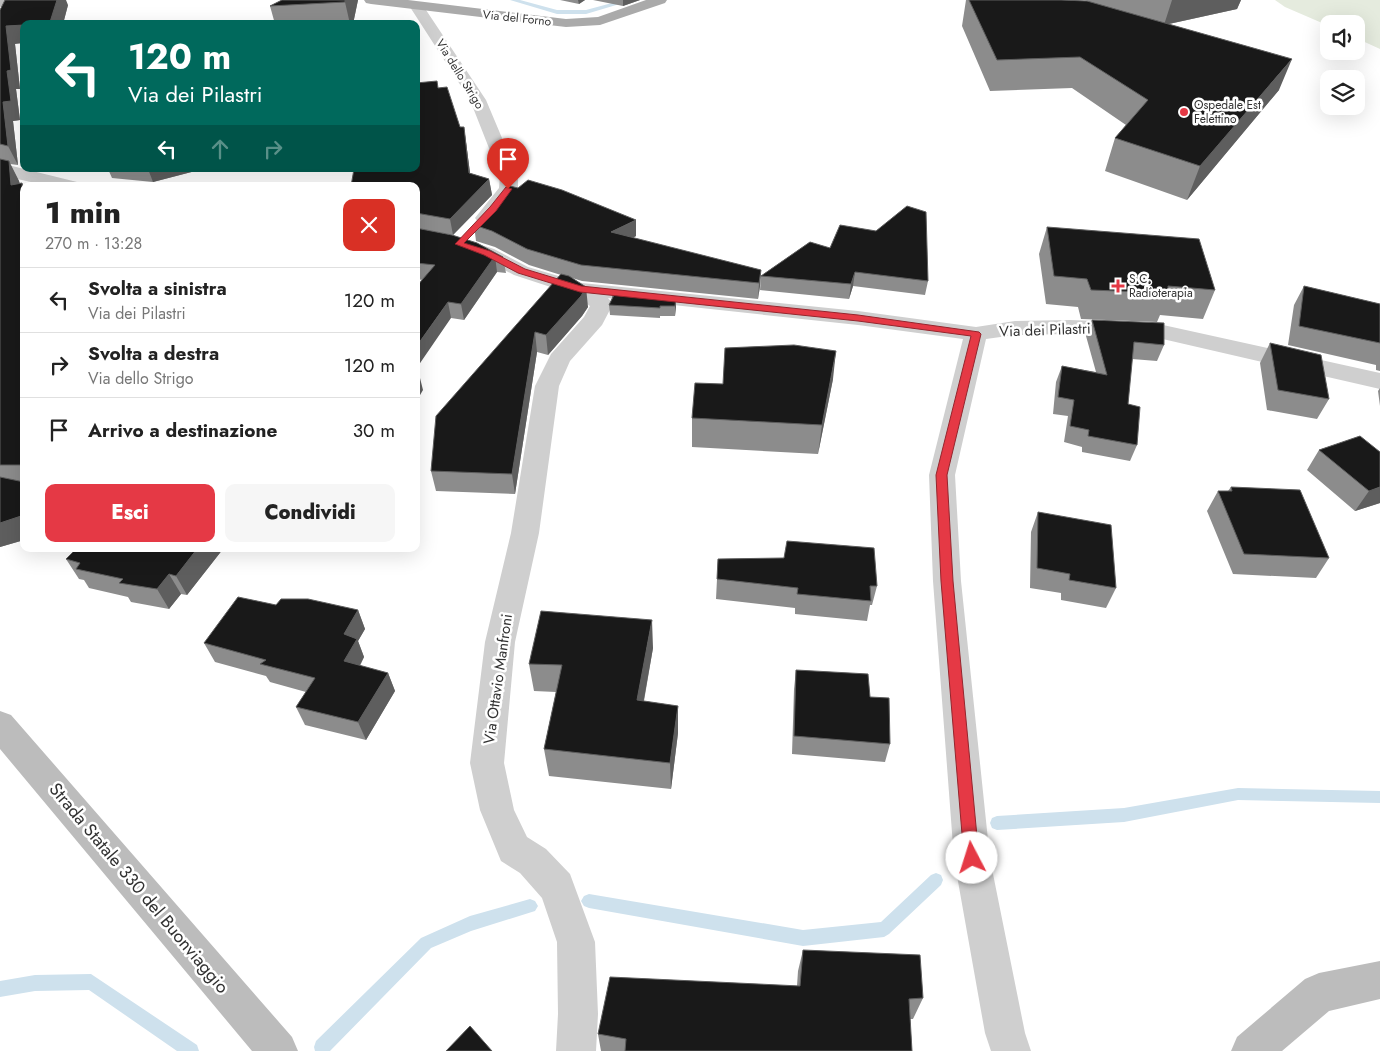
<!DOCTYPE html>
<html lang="it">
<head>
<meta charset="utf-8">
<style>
  :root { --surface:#fff; --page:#f6f6f6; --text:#222; --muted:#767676; --line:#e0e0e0; --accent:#e53945 }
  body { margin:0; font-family:Jost,sans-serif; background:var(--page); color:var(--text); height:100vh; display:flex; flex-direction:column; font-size:19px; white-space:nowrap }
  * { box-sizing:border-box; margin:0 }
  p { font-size:16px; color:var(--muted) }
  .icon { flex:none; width:28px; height:28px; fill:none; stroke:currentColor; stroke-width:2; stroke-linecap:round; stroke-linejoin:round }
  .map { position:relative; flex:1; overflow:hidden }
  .side { position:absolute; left:20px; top:182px; width:400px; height:370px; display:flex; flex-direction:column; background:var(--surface); border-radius:10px; box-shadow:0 5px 20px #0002 }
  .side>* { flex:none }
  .banner { position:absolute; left:20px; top:20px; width:400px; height:152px; border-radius:10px; box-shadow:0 5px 20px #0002; background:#00695c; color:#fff; overflow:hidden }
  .controls { position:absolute; left:1320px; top:15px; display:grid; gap:10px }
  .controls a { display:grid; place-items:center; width:45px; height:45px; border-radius:10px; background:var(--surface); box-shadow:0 5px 20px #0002; font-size:25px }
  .pin { position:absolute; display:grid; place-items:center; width:42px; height:42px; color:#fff; margin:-51px -21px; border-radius:50% 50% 50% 0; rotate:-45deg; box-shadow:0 0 5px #0007 }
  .pin .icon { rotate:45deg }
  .me { position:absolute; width:55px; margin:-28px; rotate:355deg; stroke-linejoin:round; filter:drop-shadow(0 0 4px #0008) }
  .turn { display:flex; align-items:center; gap:18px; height:105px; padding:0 25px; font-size:22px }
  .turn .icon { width:65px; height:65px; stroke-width:2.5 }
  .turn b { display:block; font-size:35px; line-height:42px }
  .lanes { display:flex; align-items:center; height:48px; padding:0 25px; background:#0003; justify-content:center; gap:25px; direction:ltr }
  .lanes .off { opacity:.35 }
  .round { display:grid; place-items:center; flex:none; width:52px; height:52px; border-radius:10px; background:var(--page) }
  .summary { display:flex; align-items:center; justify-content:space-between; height:85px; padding:0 25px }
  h1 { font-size:30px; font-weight:800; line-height:38px }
  .button { display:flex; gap:10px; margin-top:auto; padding:10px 25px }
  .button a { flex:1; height:58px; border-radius:10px; background:var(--accent); color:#fff; font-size:20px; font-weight:800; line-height:58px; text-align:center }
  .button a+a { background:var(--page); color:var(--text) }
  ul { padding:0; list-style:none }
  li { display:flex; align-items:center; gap:15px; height:65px; padding:0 25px; border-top:1px solid var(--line) }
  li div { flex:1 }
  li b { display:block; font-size:19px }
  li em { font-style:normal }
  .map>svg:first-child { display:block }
  .green { fill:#e5ebde }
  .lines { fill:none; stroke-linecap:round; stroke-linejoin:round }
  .stream { fill:#cee1ed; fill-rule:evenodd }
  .street { fill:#cfcfcf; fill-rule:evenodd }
  .secondary { fill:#bcbcbc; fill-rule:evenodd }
  .primary { fill:#aaa; fill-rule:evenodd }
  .wall { fill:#8c8c8c }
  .shaded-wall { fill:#5e5e5e }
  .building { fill:#191919; stroke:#5e5e5e }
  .route { fill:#e53945; stroke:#95252d }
  .poi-dot { fill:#e53945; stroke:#fff; stroke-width:2 }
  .labels { text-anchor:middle; stroke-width:5; stroke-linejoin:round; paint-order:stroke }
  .far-street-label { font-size:12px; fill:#323232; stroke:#fff }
  .far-poi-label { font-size:12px; fill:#323232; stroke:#fff; text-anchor:start }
  .street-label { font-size:15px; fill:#323232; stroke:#fff }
  .near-street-label { font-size:18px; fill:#323232; stroke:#fff }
</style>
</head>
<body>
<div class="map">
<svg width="1380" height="1051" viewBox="0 0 1380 1051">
  <rect width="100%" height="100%" fill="#fff"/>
  <path class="green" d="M1275 0H1380V49L1356 38V24H1329V26L1285 7Z"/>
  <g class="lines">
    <path class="stream" d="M510 0H520L557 10H586L623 0H633L586 14H557Z
      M1238 788 1380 791V803L1238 800 1124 822 997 830 992 828 990 823 992 818 997 816 1124 808Z
      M936 873 941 875 943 880 941 885 889 934 884 937 803 946 589 908 584 906 581 901 584 896 589 894 803 930 881 922 931 875Z
      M530 899 535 901 538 906 535 911 471 931 431 948 330 1051H315L314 1047 316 1041 421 938 470 916Z
      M91 974 197 1045 199 1051H177L89 990 35 991 0 997V981L35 975Z"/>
    <path class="street" d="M417 3 422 4 486 100 518 176V189L492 222 485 224 478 222 475 218 499 188 500 176 470 100 410 7 412 4Z
      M0 163 77 182 79 186H48L0 175Z
      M416 230 466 240 494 249 528 267 582 283 858 311 976 327 1015 321 1070 320 1154 323 1380 373V389L1154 337 1070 334 1015 335 986 339 955 475 961 581 990 859 1025 1033 1031 1051H991L985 1033 954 859 933 581 929 475 963 339 858 325 608 298 613 304 602 325 570 361 559 386 539 533 515 642 504 763 514 810 527 837 546 849 570 874 595 942 598 1014 596 1051H556L558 1014 557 942 542 898 520 873 501 861 480 810 470 763 485 642 511 533 535 386 551 354 584 317 590 306 572 294 514 275 480 257 455 249 416 242Z"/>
    <path class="secondary" d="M0 0H15L13 3 0 7Z
      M0 711 11 715 292 1037 298 1051H252L0 749Z
      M1380 961V999L1329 1011 1282 1051H1231L1237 1037 1305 979 1319 973Z"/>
    <path class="primary" d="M364 0H408L566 19 598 17 646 0H667L665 3 600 25 566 27 371 4 366 3Z"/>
  </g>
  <path class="wall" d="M282 0H358L353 24H275L270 6Z
    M560 0H585L579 4Z
    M593 0H640L623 6Z
    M966 0H1061L1088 1 1084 0H1241L1237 9 1169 24 1279 90 1187 200 1105 171 1115 138 1126 125 1072 88 990 91 962 26Z
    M68 5 63 24H24L15 44 20 89H16L20 120 13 121 18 165 10 164 20 183H22L24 187V540L0 547V10Z
    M439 88 460 127H464L470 173 489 179 492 195 453 235 416 228V186Z
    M108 169H203L153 182 112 178Z
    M474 225 636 236 633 238 761 270 760 286 758 299 582 281 572 278 588 307 582 316 548 355 537 352 515 494 436 491 431 471 561 275 529 265 495 247 476 241Z
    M1047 227 1215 290 1203 319 1160 315 1157 322 1081 319 1078 307 1046 304 1039 254Z
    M416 228 503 257 506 273 497 272 464 320 451 318 423 280 416 279Z
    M810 242 928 281 925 295 853 286 849 299 760 290 761 276Z
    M1304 286 1380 304V371L1376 370V365L1288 345 1294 305Z
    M612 290 676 297 675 316H660V318L610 315 609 305 612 298Z
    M1092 320 1164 345 1157 361 1132 359 1128 404 1137 445 1130 461 1082 452V447L1064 442 1068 416 1053 414 1056 382 1062 366 1096 372 1086 336Z
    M1270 343 1329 399 1317 419 1267 410 1260 363Z
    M833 379 818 454 692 447V418L723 384Z
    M1380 388V406L1378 391Z
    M1360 436 1380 503 1355 511 1307 470 1319 450Z
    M1231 487 1329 558 1316 578 1233 574 1207 511 1218 491H1228Z
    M1038 512 1116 588 1106 608 1061 600V593L1030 588 1031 532Z
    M76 549H223L187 595 181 594 169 609 131 602 128 597 89 588 84 580 79 579 66 559Z
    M718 559 877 586 872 605H870L867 621 795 614V608L716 599Z
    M276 605 358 610 365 629 358 641 364 657 360 666 388 673 395 691 366 740 305 725 296 707 306 692 270 682 266 676 215 662 204 643Z
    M653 648 644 701 678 706V733L671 789 549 776 544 749 556 692 534 691 529 664Z
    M796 670 890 744 885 762 792 754 794 689Z
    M803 950 923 998 913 1019H910L912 1051H601L598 1034 797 986 798 971Z"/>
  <path class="shaded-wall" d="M57 0H66L68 5 63 24H32Z
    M345 0H358L353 24H350L345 2Z
    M578 0H585L579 4Z
    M623 0H640L623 6Z
    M1172 0H1241L1237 9 1164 25Z
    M24 25V43L15 44 20 89H16L20 120 13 121 18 165 8 146 3 102 7 71 6 26Z
    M1292 59 1279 90 1187 200 1200 166Z
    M464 127 466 142 472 188 469 173Z
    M9 161 19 181 22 205 11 185Z
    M148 169H203L153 182Z
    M489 179 492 195 453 235 450 219Z
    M22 183 24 187V223Z
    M636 220V236L612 248 611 232Z
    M495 256 497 272 464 320 461 304Z
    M761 270 760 286 758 299 759 283Z
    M855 272 853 286 849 299 851 284Z
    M586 287 588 307 582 316 548 355 546 335Z
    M676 297V307L675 316V306Z
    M448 302 451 318 416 369V347Z
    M535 332 537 352 515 494 512 474Z
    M836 351 833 379 818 454 822 425Z
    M419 374 423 390 416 402V379Z
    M1380 487V503L1355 511 1369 491Z
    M24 515V540L0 547V523Z
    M197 549H223L187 595 176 576Z
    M169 574 181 594 169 609 157 589Z
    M358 610 365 629 358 641 364 657 352 680 344 661V634Z
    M652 620 653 648 639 727 637 700Z
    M388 673 395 691 366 740 358 722Z
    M678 706V733L671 789 670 763Z"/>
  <path class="building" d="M5 0H57L50 22 24 24V25L6 26 11 70 7 71 11 101 3 102 8 146 0 144V10Z
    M282 0H345V2L270 6Z
    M969 0H1061L1087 1 1292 59 1200 166 1115 138 1148 100 1080 57 997 60Z
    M437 81 438 88 447 87 460 127H464L469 173 489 179 450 219 416 213V186H351L354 169H416V83Z
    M0 159 9 161 11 185 22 183 24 223V465H0Z
    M528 180 562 190 636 220 611 232 761 270 759 283 581 265 527 249 492 231 474 225 510 186 518 188Z
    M907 206 926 212 928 281 855 272 851 284 761 276 810 242 830 248 840 225 876 231Z
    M1047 227 1199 239 1215 290 1168 286V293L1091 290 1087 279 1054 276Z
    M416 228 452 235 477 243 503 257 495 256 461 304 448 302 416 347V287L435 265 416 263Z
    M561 274 569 276 586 287 581 296 546 335 535 332 512 474 431 471 436 416Z
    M1304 286 1380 304V343L1299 326Z
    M612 290 676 297 675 306H660V308L609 305 614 295Z
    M1092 320 1164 323V345L1134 342 1128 404 1140 407 1137 445 1088 436 1089 430 1070 426 1074 400 1058 397 1062 366 1107 375Z
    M1270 343 1321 355 1329 399 1278 390Z
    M794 345 836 351 822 425 692 418 695 383 723 384 725 348Z
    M1360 436 1380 452V487L1369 491 1319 450Z
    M0 477 24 482V515L0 523Z
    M1231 487 1300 490 1329 558 1244 554 1218 491H1232Z
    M1038 512 1111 525 1116 588 1069 580 1070 574 1037 568Z
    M787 541 874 548 877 586H870L871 601 797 594 798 588 717 579 718 559 784 558Z
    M76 549H197L176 576 169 574 157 589 119 583 123 579 76 569 80 563 66 559Z
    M238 597 276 605 281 599H308L358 610 344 634 357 639 344 661 388 673 358 722 296 707 315 678 260 664 266 660 204 643Z
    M541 611 652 620 637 700 678 706 670 763 544 749 562 665 529 664Z
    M796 670 868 674 870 697 889 698 890 744 794 736Z
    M803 950 920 955 923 998 909 999 912 1051H625L626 1039 598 1034 610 977 800 986Z
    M470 1026 492 1051H446Z"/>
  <path class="route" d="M506 187 512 189 496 211 464 243 490 251 525 269 581 286 858 315 979 332 981 334 947 475 953 581 979 858 977 863 972 866 966 863 964 858 941 581 936 475 971 336 858 321 580 292 518 273 484 255 455 244 490 207Z"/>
  <g class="poi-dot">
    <circle cx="1184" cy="112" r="5"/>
    <path d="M1115.5 278.5h5v5h5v5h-5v5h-5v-5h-5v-5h5z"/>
  </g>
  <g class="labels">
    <g class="far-street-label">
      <text transform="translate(517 18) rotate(6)" y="4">Via del Forno</text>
      <text transform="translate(460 74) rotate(58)" y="4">Via dello Strigo</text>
    </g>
    <g class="far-poi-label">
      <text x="1194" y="109">Ospedale Est<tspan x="1194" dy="14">Felettino</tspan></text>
      <text x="1129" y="283">S.C.<tspan x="1129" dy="14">Radioterapia</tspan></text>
    </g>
    <g class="street-label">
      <text transform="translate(1045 330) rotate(-2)" y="5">Via dei Pilastri</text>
      <text transform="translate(498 679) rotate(-82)" y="5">Via Ottavio Manfroni</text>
    </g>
    <g class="near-street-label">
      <text transform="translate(139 888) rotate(50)" y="6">Strada Statale 330 del Buonviaggio</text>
    </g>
  </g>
</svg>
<div class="controls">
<a><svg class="icon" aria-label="sound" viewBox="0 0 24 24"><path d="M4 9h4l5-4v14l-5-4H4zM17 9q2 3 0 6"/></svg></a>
<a><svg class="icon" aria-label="layers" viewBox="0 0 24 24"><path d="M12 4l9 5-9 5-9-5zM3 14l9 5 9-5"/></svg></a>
</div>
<div class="pin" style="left:508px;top:189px;background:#d93025"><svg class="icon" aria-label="arrive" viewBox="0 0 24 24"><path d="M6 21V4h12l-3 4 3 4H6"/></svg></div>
<svg class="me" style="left:972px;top:858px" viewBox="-20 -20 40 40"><circle r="19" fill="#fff"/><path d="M0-13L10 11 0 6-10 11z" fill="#e53945"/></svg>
<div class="banner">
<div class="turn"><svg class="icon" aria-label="left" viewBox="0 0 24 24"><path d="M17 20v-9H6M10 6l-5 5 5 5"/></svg><div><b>120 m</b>Via dei Pilastri</div></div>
<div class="lanes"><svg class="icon" aria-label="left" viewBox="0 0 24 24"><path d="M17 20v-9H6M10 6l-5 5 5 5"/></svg><svg class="icon off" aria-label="ahead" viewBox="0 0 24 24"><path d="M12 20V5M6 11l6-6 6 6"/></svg><svg class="icon off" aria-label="right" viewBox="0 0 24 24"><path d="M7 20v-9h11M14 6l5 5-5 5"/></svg></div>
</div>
<section class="side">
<div class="summary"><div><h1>1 min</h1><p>270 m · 13:28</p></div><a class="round" style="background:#d93025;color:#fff"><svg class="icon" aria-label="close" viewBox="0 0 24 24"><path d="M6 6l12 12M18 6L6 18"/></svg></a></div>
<ul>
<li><svg class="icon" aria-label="left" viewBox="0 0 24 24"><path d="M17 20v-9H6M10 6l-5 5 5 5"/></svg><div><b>Svolta a sinistra</b><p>Via dei Pilastri</p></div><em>120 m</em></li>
<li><svg class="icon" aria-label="right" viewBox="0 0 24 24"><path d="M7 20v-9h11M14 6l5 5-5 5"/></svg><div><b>Svolta a destra</b><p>Via dello Strigo</p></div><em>120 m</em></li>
<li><svg class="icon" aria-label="arrive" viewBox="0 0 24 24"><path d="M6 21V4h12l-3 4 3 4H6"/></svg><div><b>Arrivo a destinazione</b></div><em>30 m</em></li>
</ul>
<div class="button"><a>Esci</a><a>Condividi</a></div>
</section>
</div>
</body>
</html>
